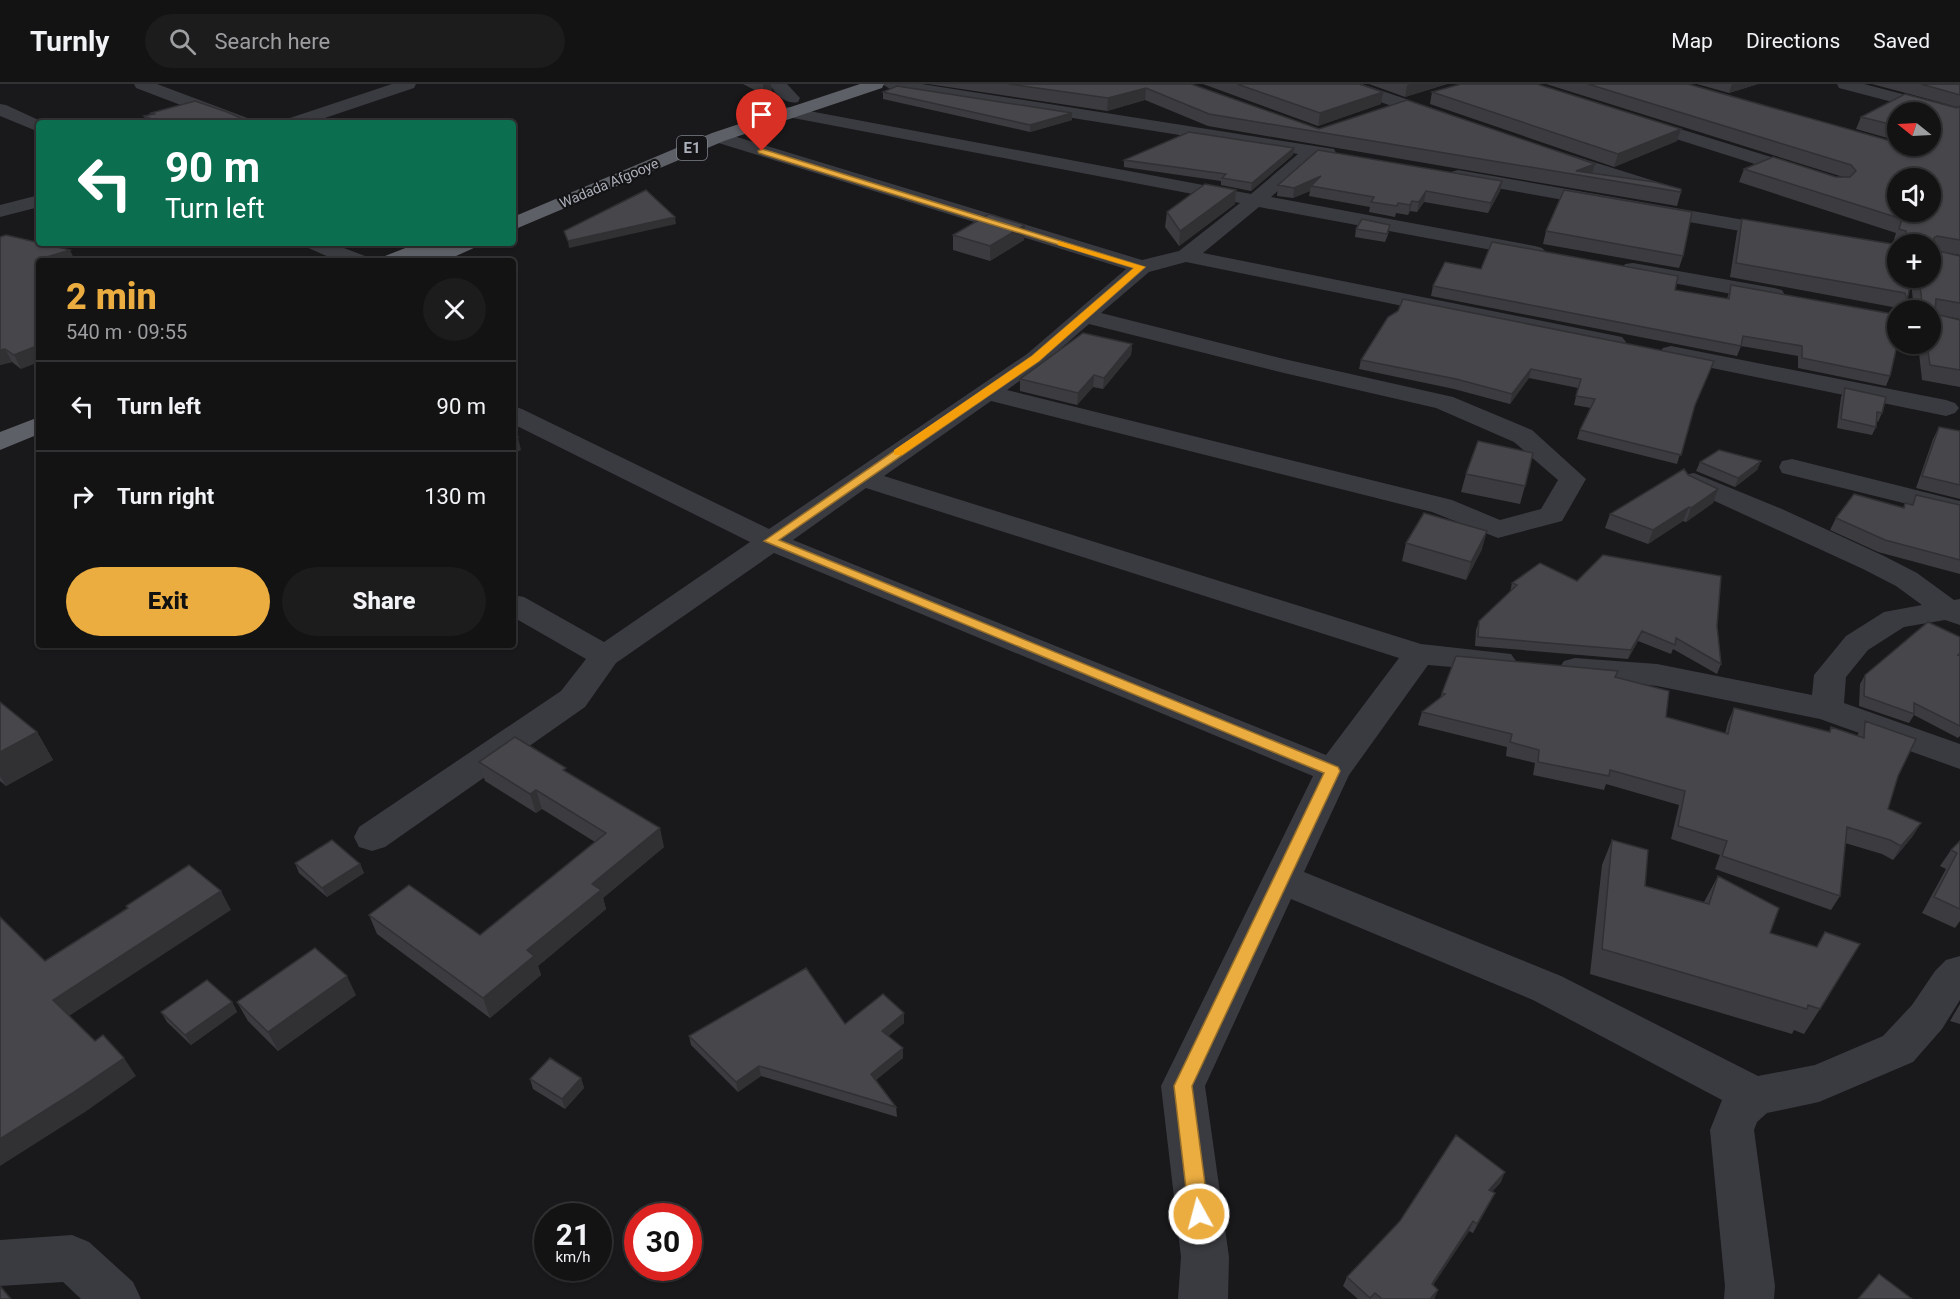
<!DOCTYPE html>
<html lang="en">
<head>
<meta charset="utf-8">
<style>
  :root { --surface:#131314; --page:#1c1c1d; --text:#f1f3f6; --muted:#9d9ea0; --line:#323234; --accent:#ebac40 }
  body { margin:0; font-family:Roboto,sans-serif; background:var(--page); color:var(--text); height:100vh; display:flex; flex-direction:column; font-size:22px; white-space:nowrap }
  * { box-sizing:border-box; margin:0 }
  p { font-size:20px; color:var(--muted) }
  .icon { flex:none; width:33px; height:33px; fill:none; stroke:currentColor; stroke-width:2; stroke-linecap:round; stroke-linejoin:round }
  .map { position:relative; flex:1; overflow:hidden }
  .panel { position:absolute; left:36px; top:174px; width:480px; height:390px; display:flex; flex-direction:column; background:var(--surface); border-radius:6px; box-shadow:0 2px 4px #0004,0 0 0 2px var(--line) }
  .panel>* { flex:none }
  .top-card { position:absolute; left:36px; top:36px; width:480px; height:126px; border-radius:6px; box-shadow:0 2px 4px #0004,0 0 0 2px var(--line); background:#0b6e4f; color:#fff; overflow:hidden }
  .needle { width:39px; rotate:288deg }
  .buttons { position:absolute; left:1887px; top:18px; display:grid; gap:12px }
  .buttons a { display:grid; place-items:center; width:54px; height:54px; border-radius:50%; background:var(--surface); box-shadow:0 2px 4px #0004,0 0 0 2px var(--line); font-size:30px }
  .speed { position:absolute; left:534px; top:1119px; display:flex; gap:12px; font-size:30px; font-weight:700; text-align:center }
  .speed>* { display:grid; place-content:center; width:78px; height:78px; border-radius:50%; background:var(--surface); box-shadow:0 2px 4px #0004,0 0 0 2px var(--line); line-height:1 }
  .speed small { font-size:15px; font-weight:400 }
  .speed .limit { border:9px solid #d22; background:#fff; color:#111 }
  .pin { position:absolute; display:grid; place-items:center; width:51px; height:51px; color:#fff; margin:-62px -26px; border-radius:50% 50% 50% 0; rotate:-45deg; box-shadow:0 0 6px #0007 }
  .pin .icon { rotate:45deg }
  .me { position:absolute; width:66px; margin:-33px; rotate:353deg; stroke-linejoin:round; filter:drop-shadow(0 0 4px #0008) }
  .turn { display:flex; align-items:center; gap:21px; height:126px; padding:0 30px; font-size:27px }
  .turn .icon { width:78px; height:78px; stroke-width:2.5 }
  .turn b { display:block; font-size:42px; line-height:51px }
  .round { display:grid; place-items:center; flex:none; width:63px; height:63px; border-radius:32px; background:var(--page) }
  .overview { display:flex; align-items:center; justify-content:space-between; height:102px; padding:0 30px }
  h1 { font-size:36px; font-weight:800; line-height:45px; color:var(--accent) }
  .cta { display:flex; gap:12px; margin-top:auto; padding:12px 30px }
  .cta a { flex:1; height:69px; border-radius:36px; background:var(--accent); color:#111; font-size:24px; font-weight:800; line-height:69px; text-align:center }
  .cta a+a { background:var(--page); color:var(--text) }
  ul { padding:0; list-style:none }
  li { display:flex; align-items:center; gap:18px; height:90px; padding:0 30px; border-top:2px solid var(--line) }
  li div { flex:1 }
  li b { display:block; font-size:22px }
  li em { font-style:normal }
  header { display:flex; align-items:center; gap:36px; box-sizing:border-box; height:84px; padding:0 30px; background:var(--surface); border-bottom:2px solid var(--line) }
  header strong { font-size:28px }
  nav { display:flex; gap:33px; margin-inline-start:auto; font-size:21px }
  .search { width:420px; height:54px; background:var(--page); display:flex; align-items:center; gap:15px; box-sizing:border-box; padding:0 21px; border-radius:33px; color:var(--muted); font-size:22px }
  .map>svg:first-child { display:block }
  .lines { fill:none; stroke-linecap:round; stroke-linejoin:round }
  .minor { fill:#3a3b40; fill-rule:evenodd }
  .trunk { fill:#5e6067; fill-rule:evenodd }
  .wall { fill:#3c3c40; fill-rule:evenodd }
  .shaded-wall { fill:#313134 }
  .building { fill:#46464b; stroke:#313134; stroke-width:1.5; fill-rule:evenodd }
  .route { fill:#ebac40; stroke:#99702a; stroke-width:1.5 }
  .slow { fill:#f59e0b }
  .labels { text-anchor:middle; stroke-width:4.5; stroke-linejoin:round; paint-order:stroke }
  .far-street-label { font-size:14px; fill:#acb0ba; stroke:#141416 }
  .shield { fill:#141416; stroke:#7e8189; stroke-width:1.5 }
  .shield-label { font-size:15px; font-weight:bold; fill:#acb0ba }
</style>
</head>
<body>
<header>
<strong>Turnly</strong>
<div class="search"><svg class="icon" aria-label="search" viewBox="0 0 24 24"><circle cx="10" cy="10" r="6"/><path d="M15 15l6 6"/></svg>Search here</div>
<nav><a>Map</a><a>Directions</a><a>Saved</a></nav>
</header>
<div class="map">
<svg width="1960" height="1215" viewBox="0 0 1960 1215">
  <rect width="100%" height="100%" fill="#19191b"/>
  <g class="lines">
    <path class="minor" d="M134 0H157L250 35 253 39H228L136 4Z
      M392 0H416L414 4 310 39H284L287 35Z
      M769 0H787L800 14 798 18C785 21 776 10 769 0Z
      M882 0H922L1334 65 1336 69 1334 73H1316L1271 113 1535 162 1542 164 1546 168 1542 172 1535 174 1259 123 1203 169 1622 253 1626 258 1622 263 1614 265 1186 178 1149 188 1101 229 1284 275 1453 313 1532 346 1586 395 1562 437 1498 454 1432 428 991 317 884 392 1421 560 1511 570 1516 577 1511 584 1500 587 1428 581 1349 691 1304 788 1561 892 1758 992 1815 981 1883 952 1912 921 1935 887 1946 876 1960 872V916L1942 945 1913 978 1819 1018 1767 1029 1757 1038 1754 1046 1775 1202 1774 1215H1724L1725 1202 1710 1046 1722 1016 1533 916 1291 815 1205 1002 1229 1173 1228 1215H1178L1181 1173 1161 1002 1313 692 774 469 616 579 585 623 385 763 372 767 359 763 354 753 359 743 561 607 586 575 513 533V511L524 513 604 558 750 458 513 340V322L522 325 769 445 1027 270 1126 185 712 57 709 53 712 49H724L1142 176 1179 167 1240 119 788 33 782 32 779 28 782 24 788 23 1251 110 1298 70 890 5ZM1089 240 1284 289 1436 324 1514 358 1558 396 1541 425 1500 436 1452 416 1007 306 1043 280ZM866 404 1399 574 1326 671 793 456Z
      M1338 0H1362L1447 29 1450 33 1447 37H1435L1340 4Z
      M1837 0H1864L1948 22 1951 26 1948 30 1942 31 1839 4Z
      M0 20 6 21 45 39H39V48L0 32Z
      M1638 32 1813 86 1816 90 1813 94H1799L1632 41 1629 37 1632 33Z
      M1549 64 1667 101 1670 105 1667 109 1660 111 1542 74 1540 70 1542 66Z
      M1458 86 1785 143 1792 145 1795 149 1792 153 1785 155 1451 96 1448 92 1451 88Z
      M39 111V123L0 133V121Z
      M303 159H331L365 172 368 177H338L306 163Z
      M1633 179 1774 204 1782 206 1785 211 1782 216 1774 218 1625 190 1622 185 1625 180Z
      M1671 262 1946 316 1955 319 1959 324 1955 329 1946 332 1663 274 1659 269 1663 264Z
      M1792 375 1960 417V433L1782 389 1779 383 1782 377Z
      M1694 389 1782 425 1884 472 1917 489 1954 516 1960 515V541L1945 536 1904 543 1868 566 1846 593 1844 619 1960 660V685L1820 635 1657 602 1564 591 1559 584 1564 577 1575 574 1657 580 1812 611 1814 591 1846 552 1884 528 1922 521 1896 502 1863 485 1684 403 1680 397 1684 391Z
      M72 1151 89 1158 133 1198 141 1215H81L63 1198 0 1202V1156Z"/>
    <path class="trunk" d="M860 0H884L882 4 724 57 513 146V133L712 49Z
      M418 159H446L444 162 451 159H479L476 163 445 177H416L418 174 411 177H382L385 172Z
      M39 333V350L0 366V348Z"/>
  </g>
  <path class="wall" d="M743 0H771L772 8 764 11Z
    M928 0H1191L1319 45 1592 89 1681 108 1677 122 1208 42 1145 16 1107 27Z
    M1203 0H1359L1381 20 1318 42Z
    M1369 0H1447L1405 13Z
    M1546 0H1688L1898 59V62H1917H1910H1930V28H1898V57L1856 45 1861 33 1905 10 1958 23 1872 0H1960V171L1949 169 1960 172V235L1940 231 1960 236V303L1922 296 1918 260H1930V226H1914L1911 198 1907 216 1902 226H1899L1898 224 1730 193 1737 148 1742 135 1898 161V194H1930V160H1900L1893 159 1896 149 1739 98 1744 85 1773 73 1836 93H1843ZM1898 94H1930V128H1898Z
    M1697 0H1758L1729 9Z
    M883 8 1072 36 1030 48 883 15Z
    M1432 8 1681 45 1677 57 1614 83 1430 20Z
    M151 29 252 39H146L144 32 152 30Z
    M1293 71 1251 107 1221 101V97L1124 83V76Z
    M1502 97 1500 107 1488 129 1424 118 1417 128 1410 127 1408 131 1396 129 1395 133 1369 128 1370 123 1309 112 1310 107 1293 114 1277 112 1278 101Z
    M1236 106 1235 120 1179 162 1165 143 1167 128Z
    M1025 141 1024 156 990 177 953 166V151Z
    M1356 145 1389 148 1385 158 1355 153Z
    M1546 147 1683 172 1679 184 1543 160Z
    M0 153 39 177 21 285 12 278 0 281Z
    M1481 185 1675 206 1727 215 1731 201 1890 292 1886 302 1798 284V272L1741 262 1737 272 1431 212 1433 202Z
    M1132 260 1131 271 1103 305 1093 303 1077 321 1020 307V295Z
    M1361 276 1710 286 1694 324 1677 380 1577 355 1580 346 1591 324 1574 321 1578 304 1529 294 1510 320 1454 305 1359 285Z
    M1845 304 1882 329 1878 338 1876 337V343L1872 351 1837 344 1841 313Z
    M1939 343 1960 347V415L1916 404 1933 355Z
    M1761 377 1757 386 1735 403 1696 387 1700 378Z
    M1466 390 1525 402 1520 420 1461 408Z
    M1688 391 1718 405 1713 419 1686 438 1683 437 1648 460 1605 444 1610 430Z
    M1916 411 1960 421V490L1878 468 1830 446 1836 434 1903 424 1905 419 1911 420Z
    M1406 459 1482 465 1466 496 1402 477Z
    M1577 497 1717 542 1721 580 1717 590 1673 565 1671 570 1638 557 1628 575 1475 562 1476 546 1479 537 1510 508 1512 499Z
    M1960 553V652L1958 654 1914 631 1909 639 1859 622 1860 600 1865 591Z
    M1616 594 1666 633 1725 650 1728 638 1734 624 1829 648 1831 643 1857 652 1865 637 1898 692 1888 725 1921 739 1912 753 1893 776 1882 770 1845 759 1840 812 1831 826 1715 785 1720 771 1671 755 1679 721 1606 700 1604 706 1533 691 1535 679 1506 672 1507 663 1418 641 1422 628 1440 614 1442 609Z
    M0 618 37 648 53 676 6 702 0 697Z
    M479 678 568 689 664 763 603 814 606 825 538 882 541 891 490 934 377 850 369 831 480 851 595 758 542 725 536 729 485 697Z
    M1612 756 1645 802 1704 818 1718 792 1770 849 1816 863 1825 848 1820 925 1804 950 1794 946 1792 950 1590 890 1602 781Z
    M1960 757V837L1955 844 1922 829 1946 785 1940 782 1951 766Z
    M295 779 360 780 364 789 327 813 299 789Z
    M356 911 278 967 248 937 237 918Z
    M232 918 237 928 191 961 167 938 161 928Z
    M1960 920V940L1950 937Z
    M904 929V939L888 952 903 974 876 996 896 1023 897 1033 761 992 738 1008 691 961 689 952 845 940Z
    M581 994 584 1004 565 1025 533 1005 530 995Z
    M1501 1098 1492 1108 1495 1109 1473 1149 1469 1147 1433 1201 1438 1206 1434 1215H1358L1343 1202 1347 1193Z"/>
  <path class="shaded-wall" d="M763 0H771L772 8 764 11Z
    M1410 0H1447L1405 13 1407 1Z
    M1732 0H1758L1729 9Z
    M1146 4 1145 16 1107 27 1108 14Z
    M1383 8 1381 20 1318 42 1320 29Z
    M1072 29V36L1030 48V41Z
    M1681 45 1677 57 1614 83 1618 70Z
    M1294 64 1293 71 1251 107 1252 99Z
    M1595 80 1591 93 1576 87Z
    M1321 92 1311 102 1310 107 1293 114 1294 104Z
    M1502 97 1500 107 1488 129 1491 119Z
    M1236 106 1235 120 1179 162 1180 147Z
    M1426 107 1424 118 1417 128 1419 118Z
    M1412 117 1410 127 1408 131 1410 121Z
    M675 133 676 140 569 164 568 157Z
    M1025 141 1024 156 990 177V162Z
    M70 166 75 177H41L40 175Z
    M1132 260 1131 271 1103 305 1104 294Z
    M39 261V278L21 285 14 271Z
    M5 265 12 278 0 281V266Z
    M1531 285 1529 294 1510 320 1512 310Z
    M1094 291 1093 303 1077 321 1078 309Z
    M518 353 521 366 513 370V356Z
    M1761 377 1757 386 1735 403 1738 394Z
    M1718 405 1713 419 1686 438 1691 424Z
    M1689 423 1683 437 1648 460 1653 446Z
    M1487 447 1482 465 1466 496 1471 478Z
    M1642 547 1638 557 1628 575 1631 566Z
    M37 648 53 676 6 702 0 692V668Z
    M536 706 542 725 536 729 530 710Z
    M1921 739 1912 753 1893 776 1901 762Z
    M660 744 664 763 603 814 606 825 538 882 541 891 490 934 483 914 527 866 592 800Z
    M360 780 364 789 327 813 322 804Z
    M221 807 231 826 66 934 53 916Z
    M347 892 356 911 278 967 268 948Z
    M232 918 237 928 191 961 185 951Z
    M904 929V939L883 957 882 947Z
    M903 964V974L872 999 871 990Z
    M124 974 136 992 85 1028 0 1082V1055Z
    M759 982 761 992 738 1008 736 998Z
    M581 994 584 1004 565 1025 562 1015Z
    M1505 1088 1501 1098 1485 1115 1489 1106Z
    M1495 1109 1490 1119 1473 1149 1477 1140Z
    M1473 1137 1469 1147 1428 1209 1432 1200Z
    M1438 1206 1434 1215H1430Z"/>
  <path class="building" d="M1009 0H1191L1319 45 1407 16 1595 80 1576 87 1655 98 1681 105V108L1209 30 1146 4 1108 14Z
    M1237 0H1359L1383 8 1320 29Z
    M1461 0H1537L1681 45 1618 70 1432 8Z
    M1588 0H1688L1898 59V62H1930V28H1898V42L1861 33 1905 10 1957 24 1960 22V156L1937 152 1934 154V166L1960 172V219L1936 215 1935 230 1960 236V286L1930 281 1927 260H1930V226H1923L1919 194H1930V160H1914L1913 153 1906 152V147L1899 145 1902 135 1744 85 1773 73 1836 93H1850L1856 87 1851 81ZM1898 94H1930V128H1898Z
    M1921 0H1960V11Z
    M897 2 1072 29 1030 41 883 8Z
    M195 17 227 28 252 39H162L144 32 154 30 151 29Z
    M1189 48 1294 64 1252 99 1222 94 1226 90 1124 76Z
    M1318 66 1502 97 1491 119 1426 107 1419 118 1412 117 1410 121 1398 119 1397 122 1371 118 1374 113 1311 102 1321 92 1294 104 1278 101Z
    M1205 100 1236 106 1180 147 1167 128Z
    M646 106 675 133 568 157 564 147Z
    M1564 106 1692 128 1683 172 1546 147Z
    M989 130 1025 141 990 162 953 151Z
    M1362 135 1390 141 1387 150 1356 145Z
    M1742 135 1898 161V194H1912L1907 216 1905 209 1736 179Z
    M6 151 70 166 40 175 44 177H39V261L14 271 5 265 0 266V153Z
    M1492 158 1678 192 1675 206 1729 215 1731 201 1898 231V257L1890 292 1802 274V262L1743 252 1741 262 1433 202 1445 178 1481 185Z
    M1403 215 1714 277 1695 321 1681 371 1580 346 1595 315 1576 312 1581 295 1531 285 1512 310 1456 295 1361 276 1388 233 1398 227Z
    M1083 249 1132 260 1104 294 1094 291 1078 309 1020 295Z
    M1845 304 1886 313 1882 329 1877 328 1876 343 1841 335Z
    M1939 343 1960 347V401L1922 392Z
    M513 351 518 353 513 356Z
    M1478 357 1533 369 1525 402 1466 390Z
    M1719 366 1761 377 1738 394 1700 378Z
    M1684 385 1688 391 1718 405 1691 424 1689 423 1653 446 1610 430Z
    M1854 410 1904 424 1905 419 1913 421 1916 411 1960 421V476L1885 456 1836 434Z
    M1424 429 1487 447 1471 478 1406 459Z
    M1603 471 1721 492 1717 542 1721 580 1676 554 1675 561 1642 547 1631 566 1478 553 1479 537 1517 501 1512 499 1540 479 1577 497Z
    M1928 538 1960 553V569L1958 571 1960 572V642L1914 619V630L1864 612 1865 591Z
    M1456 572 1618 587 1615 593 1669 607 1666 633 1728 650 1734 624 1830 648 1831 643 1864 654 1865 637 1916 655 1898 692 1888 725 1921 739 1901 762 1890 756 1847 743 1840 812 1722 772 1727 757 1678 742 1685 707 1610 686 1609 692 1538 678 1539 666 1510 658 1512 650 1422 628 1445 610 1442 609Z
    M0 618 37 648 0 668Z
    M515 653 566 684 563 686 660 744 592 800 601 806 527 866 534 872 483 914 369 831 409 801 480 851 606 749 536 706 530 710 479 678Z
    M332 756 360 780 322 804 295 779Z
    M1612 756 1648 766 1645 802 1709 820 1718 792 1779 824 1770 849 1817 863 1825 848 1860 860 1820 925 1808 921 1807 925 1602 865Z
    M1960 757V825L1934 813 1957 769 1951 766Z
    M189 781 221 807 53 916 95 957 103 951 124 974 71 1010 0 1055V833L45 877 128 824 126 822Z
    M315 864 347 892 268 948 237 918Z
    M806 884 845 940 883 910 904 929 882 947 903 964 871 990 896 1023 759 982 736 998 689 952Z
    M207 896 232 918 185 951 161 928Z
    M550 974 581 994 562 1015 530 995Z
    M1456 1051 1505 1088 1489 1106 1495 1109 1477 1140 1473 1137 1432 1200 1438 1206 1430 1215H1382L1375 1209 1370 1214 1347 1193 1400 1137Z
    M1879 1190 1912 1215H1858Z
    M0 1202 11 1215H0Z"/>
  <path class="route" d="M762 65 1145 183 1039 277 779 456 1338 683 1340 687 1192 1002 1209 1130 1206 1137 1199 1139 1192 1137 1189 1130 1174 1002 1324 689 764 457 1032 272 1134 184 759 69 758 67Z"/>
  <path class="slow" d="M1058 157 1145 183 1039 277 902 371H894V366L1032 272 1134 184 1058 161Z"/>
  <g class="labels">
    <g class="far-street-label">
      <text transform="translate(609 99) rotate(-23)" y="5">Wadada Afgooye</text>
    </g>
    <rect class="shield" x="677" y="52" width="30" height="24" rx="4.5"/>
    <g class="shield-label">
      <text x="692" y="69">E1</text>
    </g>
  </g>
</svg>
<div class="buttons">
<a><svg class="needle" viewBox="-14 -14 28 28"><path d="M0-13l5 13h-10z" fill="#e53935"/><path d="M0 13l5-13h-10z" fill="#9d9ea0"/></svg></a>
<a><svg class="icon" aria-label="sound" viewBox="0 0 24 24"><path d="M4 9h4l5-4v14l-5-4H4zM17 9q2 3 0 6"/></svg></a>
<a>+</a>
<a>−</a>
</div>
<div class="speed"><div>21<small>km/h</small></div><div class="limit">30</div></div>
<div class="pin" style="left:762px;top:67px;background:#d93025"><svg class="icon" aria-label="arrive" viewBox="0 0 24 24"><path d="M6 21V4h12l-3 4 3 4H6"/></svg></div>
<svg class="me" style="left:1199px;top:1130px" viewBox="-20 -20 40 40"><circle r="17" fill="#ebac40" stroke="#fff" stroke-width="3"/><path d="M0-11L8 9 0 5-8 9z" fill="#fff"/></svg>
<div class="top-card">
<div class="turn"><svg class="icon" aria-label="left" viewBox="0 0 24 24"><path d="M17 20v-9H6M10 6l-5 5 5 5"/></svg><div><b>90 m</b>Turn left</div></div>
</div>
<section class="panel">
<div class="overview"><div><h1>2 min</h1><p>540 m · 09:55</p></div><a class="round"><svg class="icon" aria-label="close" viewBox="0 0 24 24"><path d="M6 6l12 12M18 6L6 18"/></svg></a></div>
<ul>
<li><svg class="icon" aria-label="left" viewBox="0 0 24 24"><path d="M17 20v-9H6M10 6l-5 5 5 5"/></svg><div><b>Turn left</b></div><em>90 m</em></li>
<li><svg class="icon" aria-label="right" viewBox="0 0 24 24"><path d="M7 20v-9h11M14 6l5 5-5 5"/></svg><div><b>Turn right</b></div><em>130 m</em></li>
</ul>
<div class="cta"><a>Exit</a><a>Share</a></div>
</section>
</div>
</body>
</html>
